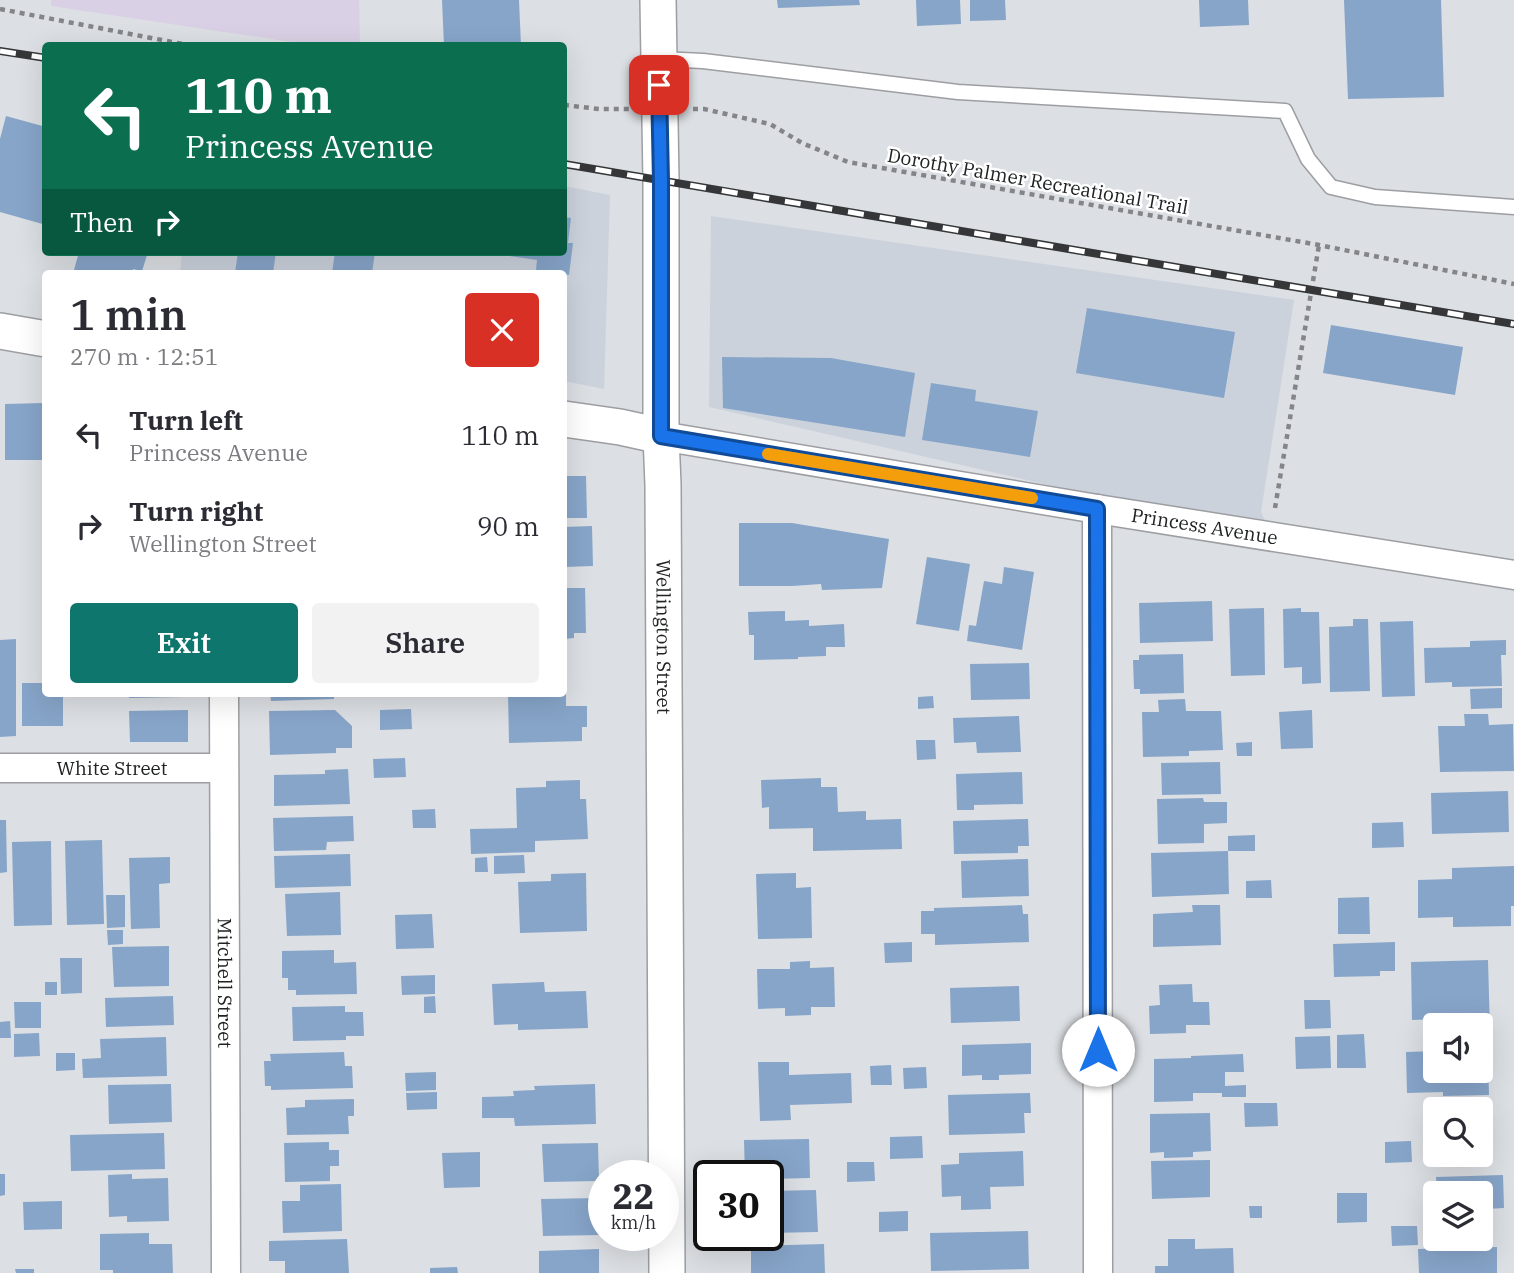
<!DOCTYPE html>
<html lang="en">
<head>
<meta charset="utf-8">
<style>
  :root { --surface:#fff; --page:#f2f2f3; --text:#2b2b33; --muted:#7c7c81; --accent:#0f766e }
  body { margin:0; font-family:"IBM Plex Serif",serif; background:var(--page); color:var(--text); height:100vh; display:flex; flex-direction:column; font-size:26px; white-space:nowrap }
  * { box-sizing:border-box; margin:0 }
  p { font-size:23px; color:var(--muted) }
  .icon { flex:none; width:38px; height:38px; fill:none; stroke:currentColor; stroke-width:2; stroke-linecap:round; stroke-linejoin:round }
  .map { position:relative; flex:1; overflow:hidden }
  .side { position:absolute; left:42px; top:270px; width:525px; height:427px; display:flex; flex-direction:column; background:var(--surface); border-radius:7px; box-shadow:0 7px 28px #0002 }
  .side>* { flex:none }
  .hud { position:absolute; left:42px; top:42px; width:525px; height:214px; border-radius:7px; box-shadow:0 7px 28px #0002; background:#0b6e4f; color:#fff; overflow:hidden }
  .tools { position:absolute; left:1423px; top:1013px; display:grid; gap:14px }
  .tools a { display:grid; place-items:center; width:70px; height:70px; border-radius:7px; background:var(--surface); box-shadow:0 7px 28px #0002; font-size:35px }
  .speed { position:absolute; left:588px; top:1160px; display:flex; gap:14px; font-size:35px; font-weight:700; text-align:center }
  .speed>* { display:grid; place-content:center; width:91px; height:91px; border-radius:50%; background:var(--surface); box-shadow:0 7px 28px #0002; line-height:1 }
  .speed small { font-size:18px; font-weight:400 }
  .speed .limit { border:4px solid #111; border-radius:10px; background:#fff; color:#111 }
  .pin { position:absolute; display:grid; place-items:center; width:60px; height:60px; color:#fff; margin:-30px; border-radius:14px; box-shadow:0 4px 10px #0006 }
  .me { position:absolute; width:77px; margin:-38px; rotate:0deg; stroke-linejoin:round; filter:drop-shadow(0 0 5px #0008) }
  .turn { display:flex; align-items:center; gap:24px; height:147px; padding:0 28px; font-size:32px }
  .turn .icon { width:91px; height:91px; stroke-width:2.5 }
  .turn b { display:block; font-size:49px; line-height:60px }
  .then { display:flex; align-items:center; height:66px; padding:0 28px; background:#0003; gap:14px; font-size:26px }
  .round { display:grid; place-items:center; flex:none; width:74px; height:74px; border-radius:7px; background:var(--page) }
  .headline { display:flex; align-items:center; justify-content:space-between; height:119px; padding:0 28px }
  h1 { font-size:42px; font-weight:600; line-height:52px }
  .primary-button { display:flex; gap:14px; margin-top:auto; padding:14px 28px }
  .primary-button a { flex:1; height:80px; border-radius:7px; background:var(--accent); color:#fff; font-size:28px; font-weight:600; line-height:80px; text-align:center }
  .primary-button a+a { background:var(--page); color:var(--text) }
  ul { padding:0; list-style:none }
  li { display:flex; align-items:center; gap:21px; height:91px; padding:0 28px }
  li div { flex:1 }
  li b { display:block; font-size:26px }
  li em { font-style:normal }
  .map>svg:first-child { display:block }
  .commercial { fill:#dad0e5 }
  .built { fill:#cbd2dc }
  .building { fill:#87a5c9 }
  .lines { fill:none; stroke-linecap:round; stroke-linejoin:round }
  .service-casing { stroke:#9c9ea2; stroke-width:17 }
  .minor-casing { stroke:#9c9ea2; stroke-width:31 }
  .tertiary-casing { stroke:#9c9ea2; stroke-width:38 }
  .path { stroke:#838588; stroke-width:4.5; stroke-dasharray:5 5; stroke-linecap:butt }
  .service { stroke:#fff; stroke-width:14 }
  .minor { stroke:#fff; stroke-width:28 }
  .tertiary { stroke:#fff; stroke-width:35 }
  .rail-casing { stroke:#343637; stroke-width:8 }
  .rail { stroke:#fff; stroke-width:5; stroke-dasharray:16; stroke-linecap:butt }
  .route-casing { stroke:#114b97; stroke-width:18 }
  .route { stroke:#1a73e8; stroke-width:12 }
  .slow { stroke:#f59e0b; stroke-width:12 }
  .labels { text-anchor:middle; stroke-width:5; stroke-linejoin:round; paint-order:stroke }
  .street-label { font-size:19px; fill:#202223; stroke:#fff }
</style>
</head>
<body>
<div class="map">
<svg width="1514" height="1273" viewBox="0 0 1514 1273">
  <rect width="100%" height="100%" fill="#dcdfe3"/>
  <path class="commercial" d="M51 0H359L360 45H312L51 6Z"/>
  <path class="built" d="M564 186 610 195 604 389 564 381V273H180L182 252H564Z
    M711 216 1294 300 1261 512 1271 536 709 407Z"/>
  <path class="building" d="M442 0H519L521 46H444Z
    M777 0H859L860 5 778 8Z
    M916 0H960L961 24 917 26Z
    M970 0H1005L1006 20 970 21Z
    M1199 0H1248L1249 25 1200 27Z
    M1344 0H1441L1444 97 1348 99Z
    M6 116 46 127V225L0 212V139Z
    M564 217 571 218 568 243H573L569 275 536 270 537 260 495 254V252H564Z
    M79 252H148L142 271 133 269 132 273H83L74 270Z
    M238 252H276L273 273H235Z
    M335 252H375L372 273H332Z
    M1087 308 1235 332 1224 398 1076 373Z
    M1331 325 1463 347 1455 395 1323 373Z
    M722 357 831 358 915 373 905 437 723 408Z
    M931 383 976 390 975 401 1038 411 1030 457 922 440Z
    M44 403 45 460H5V404Z
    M564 476H586L587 518H564Z
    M739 523H792L889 539 882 588 822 590 821 584 792 586H739Z
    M592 526 593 566 564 567V527Z
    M927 557 970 564 959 631 916 624Z
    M1004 567 1034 572 1022 650 967 641 969 625 976 626 984 581 1002 584Z
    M564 588H585L586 633H574V638L564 639Z
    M1212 601 1213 641 1140 643 1139 603Z
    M1264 608 1265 675 1231 676 1229 609Z
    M1301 608V612H1319L1321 683 1302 684V667L1284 668 1283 609Z
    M785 611V621L809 620V626L844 624 845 647H826V656L798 657V659L754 660V635H749L748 612Z
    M1353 619H1368L1370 691 1330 692 1329 627 1353 626Z
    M1413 621 1415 696 1382 697 1380 622Z
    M16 639V736L0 737V640Z
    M1506 640V655H1501L1502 686 1452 687V682L1425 683 1424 648 1470 647V641Z
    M1183 654 1184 693 1140 694V689H1134L1133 660H1139V655Z
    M1029 663 1030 699 971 700 970 664Z
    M22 683H46V693H63V726H22Z
    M564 687H566V706H587V727H582V741L509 743 508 693H564Z
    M1502 688V708L1471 709 1470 689Z
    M129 693H185V697L129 698Z
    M270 693H334V699L271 701Z
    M933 696 934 708 918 709V697Z
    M1185 699 1186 711H1221L1223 750 1189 751V756L1143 757 1142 712H1159L1158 700Z
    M411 709 412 729 380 730V710Z
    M188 710V742H130L129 711Z
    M335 710 352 726V748H336V753L270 755 269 711Z
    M1312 710 1313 748 1281 749 1279 712Z
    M1464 714H1488L1489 725 1513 724 1514 771 1440 772 1438 726H1465Z
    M1019 716 1021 752 977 753 976 742 954 743 953 718Z
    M916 740H935L936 759 917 760Z
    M1252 742V756H1237L1236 743Z
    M405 758 406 777 374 778 373 759Z
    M1220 762 1221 794 1162 795 1161 763Z
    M348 769 350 804 274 806V775L325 774V770Z
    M1022 772 1023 804 974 805V810H957L956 774Z
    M821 778V787H837L838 812 866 811V820L901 819 902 849 813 851V828L769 829V807L762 808 761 780Z
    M580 780V799H586L588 839 535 841V852L471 854 470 829 517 828 516 788 546 787V781Z
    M1508 791 1509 832 1432 834 1431 793Z
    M1203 798 1204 802H1227V823L1204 824V843L1158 844 1157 799Z
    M435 809 436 828H413L412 810Z
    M353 816 354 841 327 842 326 850 274 851 273 818Z
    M1028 819 1029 846H1018V853L954 854 953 821Z
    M0 820H6L7 872 0 873Z
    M1403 822 1404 847 1372 848V823Z
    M1255 835V851H1228V836Z
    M102 840 104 924 67 925 65 841Z
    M51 841 52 925 14 926 12 842Z
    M1228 851 1229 894 1152 897 1151 853Z
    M350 854 351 886 275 888 274 856Z
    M524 855 525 873 494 874V856Z
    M170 857V883L159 884 160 928 131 929 129 858Z
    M487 857 488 872H475V858Z
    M1028 859 1029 896 962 898 961 861Z
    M1514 866V906H1511V926L1453 927V917L1418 918V880L1452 879V868Z
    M586 873 587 931 520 933 518 882 551 881V874Z
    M796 873V888L811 887 812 938 758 939 756 874Z
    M1271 880 1272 898H1246V881Z
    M340 892 341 935 287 936 285 894Z
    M106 895H125V927L107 928Z
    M1369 897 1370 934H1338V898Z
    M1022 905 1023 914H1028L1029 942 935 945V934H921V911H934V908Z
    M1192 905H1220L1221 945 1153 947V914L1193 912Z
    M432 914 434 948 396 949 395 915Z
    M107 930H123V944L108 945Z
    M912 942V962L885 963 884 943Z
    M1395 942V971H1380V976L1334 977 1333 944Z
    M169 946V986L114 987 112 947Z
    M334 950V963L356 962 357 994 296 995V990H288V978H282V951Z
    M60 958H82V993L61 994Z
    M1488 960 1490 1031 1480 1032V1026H1438V1019L1412 1020 1411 962Z
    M810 961V968L834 967 835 1007H811V1015L785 1016V1008L758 1009 757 969H790V962Z
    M435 975V994L402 995 401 976Z
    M45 982H57V995H45Z
    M544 982 545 992 586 991 588 1028 518 1030V1024L494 1025 492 984Z
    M1192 984 1193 1002H1209L1210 1025H1186V1033L1150 1034 1149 1006 1160 1005 1159 985Z
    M1019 986 1020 1021 951 1023 950 988Z
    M173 996 174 1025 106 1027 105 998Z
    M435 996 436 1013H424V997Z
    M1304 1000H1330L1331 1028 1305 1029Z
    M14 1002H41V1028H15Z
    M345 1006V1012H363L364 1036H346V1040L293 1041 292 1007Z
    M10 1021 11 1038H0V1022Z
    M39 1033 40 1056 14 1057V1034Z
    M1364 1034 1366 1068H1337V1035Z
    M1330 1036 1331 1068 1296 1069 1295 1037Z
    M166 1037 167 1076 83 1078 82 1059 101 1058 100 1039Z
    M1031 1043V1074L999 1075V1080H982V1075L962 1076V1045Z
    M1435 1051V1071H1480V1059H1488L1489 1095 1443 1096V1092L1407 1093 1406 1052Z
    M344 1052 345 1066H352L353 1088 271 1090V1086H265L264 1061H271L270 1054Z
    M56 1053H75V1070L56 1071Z
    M1243 1054 1244 1072H1225V1086L1246 1085V1097H1222V1093H1193V1101L1154 1102V1059L1191 1058V1056Z
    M758 1062H789V1075L851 1073 852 1103 790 1105 791 1120 760 1121Z
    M891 1065 892 1085H871L870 1066Z
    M926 1067 927 1088 904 1089 903 1068Z
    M436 1072V1090L406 1091 405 1073Z
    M171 1084 172 1122 109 1124 108 1085Z
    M595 1084 596 1124 515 1126 514 1118H482V1097L514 1096 513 1091 535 1090 534 1086Z
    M437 1092V1109L407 1110 406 1093Z
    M1030 1093 1031 1113H1024L1025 1133 949 1135 948 1095Z
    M354 1099V1116H348L349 1134 287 1135 286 1108 305 1107V1100Z
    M1244 1103H1277L1278 1126 1245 1127Z
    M1432 1104H1453V1110H1435V1146L1424 1147 1423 1121 1432 1120Z
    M1210 1113 1211 1151 1193 1152V1157L1164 1158V1152L1150 1153V1114Z
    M1486 1115 1488 1151H1480V1116Z
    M164 1133 165 1169 71 1171 70 1135Z
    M922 1136 923 1158 890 1159V1137Z
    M809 1139 810 1178 768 1179V1176H745L744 1140Z
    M1411 1141 1412 1162 1385 1163V1142Z
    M329 1142V1150H339V1166H330V1181L285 1182 284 1143Z
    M598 1143 599 1181 544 1182 542 1144Z
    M1023 1151 1024 1186 990 1187 991 1209 961 1210V1196L942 1197 941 1165 959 1164V1153Z
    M480 1152V1187L444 1188 442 1153Z
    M1210 1160V1197L1152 1199 1151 1161Z
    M847 1162H874L875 1181 847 1182Z
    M0 1174H5V1195L0 1196Z
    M132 1174V1179L168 1178 169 1221 127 1222V1216L109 1217 108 1175Z
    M1503 1175 1504 1208 1486 1209 1487 1216H1480V1194H1437L1436 1177Z
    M341 1184 342 1231 283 1233 282 1201H300V1185Z
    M816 1190 818 1232 768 1233V1191Z
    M1337 1193H1367V1222L1337 1223Z
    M600 1198 602 1235 543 1236 541 1199Z
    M62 1201V1229L24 1230 23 1202Z
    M1249 1206H1262V1218H1250Z
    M908 1211V1231L879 1232V1212Z
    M1391 1226H1417L1418 1245 1392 1246Z
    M1028 1231 1029 1269 931 1271 930 1233Z
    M149 1233V1244H172L173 1273H113V1270H100V1234Z
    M347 1239 349 1273H285V1261H269V1241Z
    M1168 1239H1195V1249L1233 1248 1234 1273H1155V1266H1168Z
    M824 1244 825 1273H751V1246Z
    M1497 1247V1273H1419L1418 1249Z
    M599 1249V1273H539V1251Z
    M457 1267 458 1273H430V1268Z
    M15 1269H34V1273H16Z"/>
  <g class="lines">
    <defs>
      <path id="service" d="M660 59 703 61 958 92 1285 111 1308 159 1331 187 1375 197 1514 207"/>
      <g id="minor">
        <path id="s1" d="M661 436 1097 509 1514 575"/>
        <path d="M1097 509 1098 1273"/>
        <path id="s2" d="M224 693 226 1273"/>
        <path id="s3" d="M0 768H223"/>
      </g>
      <g id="tertiary">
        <path id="s4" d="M658 0 661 181V436L663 485 667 1273"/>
        <path d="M0 331 46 339"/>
        <path d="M564 419 620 427 661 436"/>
      </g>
    </defs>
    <use href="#service" class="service-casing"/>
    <use href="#minor" class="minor-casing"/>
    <use href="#tertiary" class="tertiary-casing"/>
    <path class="path" d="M0 9 193 46
      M564 105 599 109H629
      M693 109H704L770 124 802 143 848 162 1319 245 1514 284
      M1275 508 1319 245"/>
    <use href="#service" class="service"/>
    <use href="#minor" class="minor"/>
    <use href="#tertiary" class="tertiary"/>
    <defs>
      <path id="rail" d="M0 51 46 58
        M564 164 1514 324"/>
    </defs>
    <use href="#rail" class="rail-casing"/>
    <use href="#rail" class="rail"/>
  </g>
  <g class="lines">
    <defs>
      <path id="route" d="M659 85 661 181V436L1097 509 1098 1050"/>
    </defs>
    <use href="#route" class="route-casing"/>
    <use href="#route" class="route"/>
    <path class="slow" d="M768 454 1032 498"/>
  </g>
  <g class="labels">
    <g class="street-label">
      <text transform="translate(1038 181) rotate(10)" y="7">Dorothy Palmer Recreational Trail</text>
      <text dy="7" stroke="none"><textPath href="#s1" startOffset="551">Princess Avenue</textPath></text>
      <text dy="7" stroke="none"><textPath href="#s4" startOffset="637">Wellington Street</textPath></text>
      <text dy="7" stroke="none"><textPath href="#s3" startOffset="112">White Street</textPath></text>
      <text dy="7" stroke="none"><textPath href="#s2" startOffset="290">Mitchell Street</textPath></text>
    </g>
  </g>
</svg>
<div class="tools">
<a><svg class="icon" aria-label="sound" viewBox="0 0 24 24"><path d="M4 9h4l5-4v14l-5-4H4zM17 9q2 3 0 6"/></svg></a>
<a><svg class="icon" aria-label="search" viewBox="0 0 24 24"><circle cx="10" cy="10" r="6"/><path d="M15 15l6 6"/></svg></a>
<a><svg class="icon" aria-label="layers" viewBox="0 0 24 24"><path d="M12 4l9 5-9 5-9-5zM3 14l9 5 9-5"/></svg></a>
</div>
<div class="speed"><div>22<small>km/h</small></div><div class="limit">30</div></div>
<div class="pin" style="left:659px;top:85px;background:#d93025"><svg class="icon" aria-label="arrive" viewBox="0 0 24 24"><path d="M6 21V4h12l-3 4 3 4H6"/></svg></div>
<svg class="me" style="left:1098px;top:1050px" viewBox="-20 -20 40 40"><circle r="19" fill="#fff"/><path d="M0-13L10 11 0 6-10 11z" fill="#1a73e8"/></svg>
<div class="hud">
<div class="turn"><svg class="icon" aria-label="left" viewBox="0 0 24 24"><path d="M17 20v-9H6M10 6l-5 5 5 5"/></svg><div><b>110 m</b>Princess Avenue</div></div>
<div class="then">Then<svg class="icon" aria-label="right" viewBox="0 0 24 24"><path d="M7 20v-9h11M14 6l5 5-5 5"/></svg></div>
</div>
<section class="side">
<div class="headline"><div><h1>1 min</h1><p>270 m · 12:51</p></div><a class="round" style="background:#d93025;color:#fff"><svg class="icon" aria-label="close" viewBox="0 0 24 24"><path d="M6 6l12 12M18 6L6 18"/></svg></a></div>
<ul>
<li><svg class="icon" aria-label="left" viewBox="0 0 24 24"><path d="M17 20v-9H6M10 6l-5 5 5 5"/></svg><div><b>Turn left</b><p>Princess Avenue</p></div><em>110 m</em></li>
<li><svg class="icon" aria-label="right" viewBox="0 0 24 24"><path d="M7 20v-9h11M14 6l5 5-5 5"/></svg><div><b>Turn right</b><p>Wellington Street</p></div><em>90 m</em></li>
</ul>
<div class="primary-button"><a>Exit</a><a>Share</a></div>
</section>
</div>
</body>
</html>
